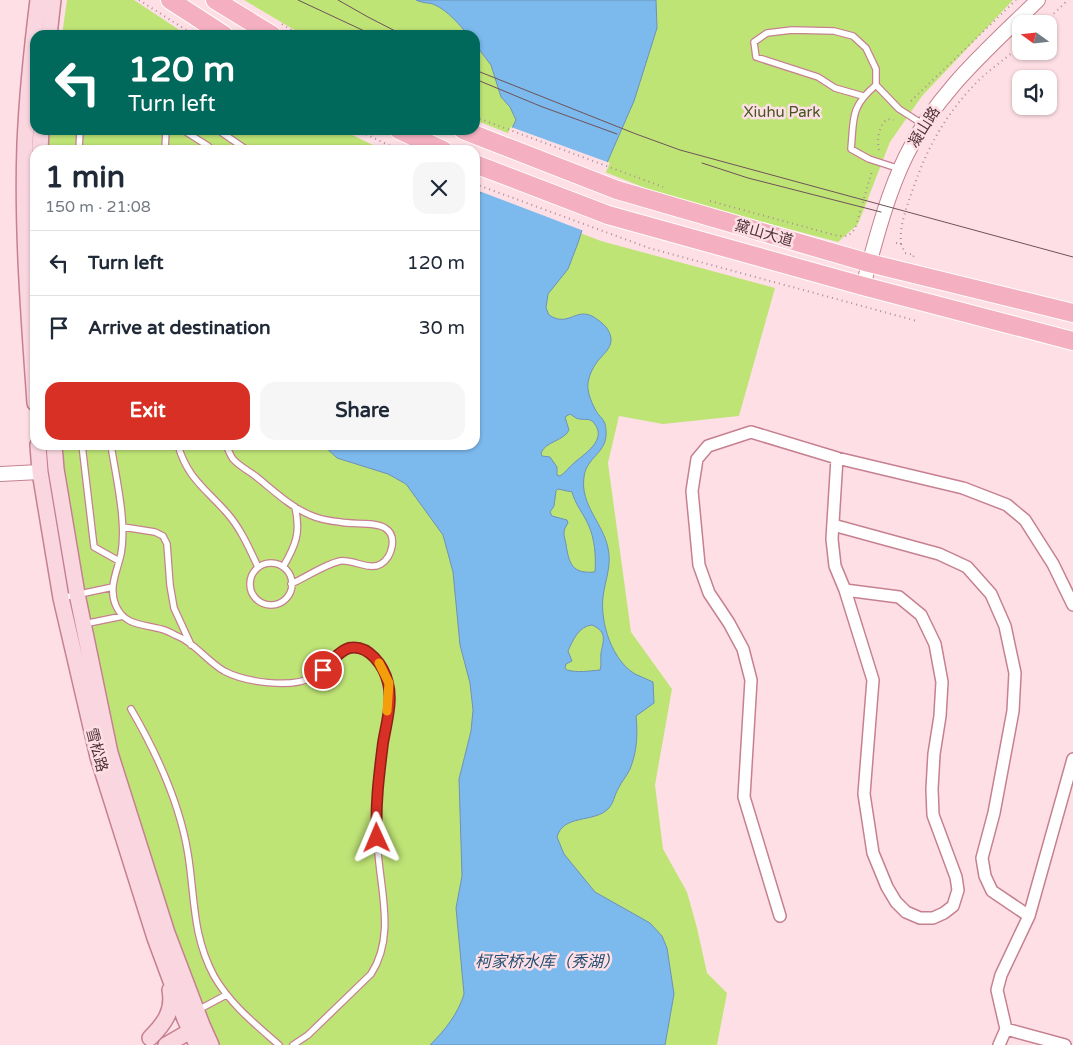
<!DOCTYPE html>
<html lang="en">
<head>
<meta charset="utf-8">
<style>
  :root { --surface:#fff; --page:#f6f6f7; --text:#1f2937; --muted:#747a83; --line:#e0e1e3; --accent:#d93025 }
  body { margin:0; font-family:"Varela Round","Noto Sans SC",sans-serif; background:var(--page); color:var(--text); height:100vh; display:flex; flex-direction:column; font-size:19px; white-space:nowrap }
  * { box-sizing:border-box; margin:0 }
  p { font-size:16px; color:var(--muted) }
  .icon { flex:none; width:28px; height:28px; fill:none; stroke:currentColor; stroke-width:2; stroke-linecap:round; stroke-linejoin:round }
  .map { position:relative; flex:1; overflow:hidden }
  .details { position:absolute; left:30px; top:145px; width:450px; height:305px; display:flex; flex-direction:column; background:var(--surface); border-radius:15px; box-shadow:0 1px 4px #0004 }
  .details>* { flex:none }
  .top-card { position:absolute; left:30px; top:30px; width:450px; height:105px; border-radius:15px; box-shadow:0 1px 4px #0004; background:#00695c; color:#fff; overflow:hidden }
  .needle { width:32px; rotate:285deg }
  .buttons { position:absolute; left:1012px; top:15px; display:grid; gap:10px }
  .buttons a { display:grid; place-items:center; width:45px; height:45px; border-radius:10px; background:var(--surface); box-shadow:0 1px 4px #0004; font-size:25px }
  .pin { position:absolute; display:grid; place-items:center; width:42px; height:42px; color:#fff; margin:-21px; border:2px solid #fff; border-radius:50%; box-shadow:0 1px 5px #0007 }
  .me { position:absolute; width:55px; margin:-28px; rotate:359deg; stroke-linejoin:round; filter:drop-shadow(0 0 4px #0008) }
  .turn { display:flex; align-items:center; gap:18px; height:105px; padding:0 15px; font-size:22px }
  .turn .icon { width:65px; height:65px; stroke-width:2.5 }
  .turn b { display:block; font-size:35px; line-height:42px }
  .round { display:grid; place-items:center; flex:none; width:52px; height:52px; border-radius:15px; background:var(--page) }
  .overview { display:flex; align-items:center; justify-content:space-between; height:85px; padding:0 15px }
  h1 { font-size:30px; font-weight:800; line-height:38px }
  .cta { display:flex; gap:10px; margin-top:auto; padding:10px 15px }
  .cta a { flex:1; height:58px; border-radius:15px; background:var(--accent); color:#fff; font-size:20px; font-weight:800; line-height:58px; text-align:center }
  .cta a+a { background:var(--page); color:var(--text) }
  ul { padding:0; list-style:none }
  li { display:flex; align-items:center; gap:15px; height:65px; padding:0 15px; border-top:1px solid var(--line) }
  li div { flex:1 }
  li b { display:block; font-size:19px }
  li em { font-style:normal }
  .map>svg:first-child { display:block }
  .green { fill:#bfe476 }
  .water { fill:#7cb9ed; stroke:#6f91b7; fill-rule:evenodd }
  .pier { fill:#fedfe5 }
  .lines { fill:none; stroke-linecap:round; stroke-linejoin:round }
  .service-casing { stroke:#c68090; stroke-width:8 }
  .minor-casing { stroke:#c68090; stroke-width:14 }
  .tertiary-casing { stroke:#c68090; stroke-width:16 }
  .secondary-casing { stroke:#c68090; stroke-width:18 }
  .primary-casing { stroke:#fff; stroke-width:20 }
  .path { stroke:#ad8f95; stroke-width:2; stroke-dasharray:1 4; stroke-linecap:butt }
  .service { stroke:#fff; stroke-width:5.5 }
  .minor { stroke:#fff; stroke-width:11 }
  .tertiary { stroke:#fff; stroke-width:14 }
  .secondary { stroke:#fad7e0; stroke-width:15 }
  .primary { stroke:#f4b0c1; stroke-width:18 }
  .tram { stroke:#6f5258; stroke-width:1 }
  .route-casing { stroke:#8d1f18; stroke-width:12 }
  .route { stroke:#d93025; stroke-width:9 }
  .slow { stroke:#f59e0b; stroke-width:9 }
  .labels { text-anchor:middle; stroke-width:5; stroke-linejoin:round; paint-order:stroke }
  .park-label { font-size:15px; fill:#452; stroke:#fedfe5 }
  .street-label { font-size:15px; fill:#50333a; stroke:#fedfe5 }
  .water-label { font-size:16px; font-style:italic; fill:#224f73; stroke:#fedfe5 }
</style>
</head>
<body>
<div class="map">
<svg width="1073" height="1045" viewBox="0 0 1073 1045">
  <rect width="100%" height="100%" fill="#fedfe5"/>
  <path class="green" d="M67 0H134L187 35H62Z
    M244 0H1013L922 96 890 142 858 224 838 242 670 198 475 120V35H303Z
    M50 130H342L383 150H48Z
    M475 193 601 241 775 288 739 416 663 424 619 416 608 463 631 632 672 689 655 785 663 849 687 892 697 928 707 973 727 993 717 1045H218L208 1023 173 931 119 756 87 614 62 466 60 445H475Z"/>
  <path class="water" d="M416 0H656L657 28 634 101 593 195 578 243 568 269 548 294 546 308 549 315C570 329 577 303 598 320 601 322 606 326 608 330 617 345 604 353 597 362 592 369 589 376 588 383 587 392 591 401 595 409 599 418 606 418 606 431 608 453 586 457 584 477 580 505 603 523 608 548 612 566 605 580 603 597 600 623 612 660 635 674 641 677 647 679 653 682L654 703 636 716C638 734 637 752 630 769 627 776 621 782 618 789 614 796 614 803 608 809 594 823 563 814 557 837L564 854 595 892 650 923 662 936 667 948 674 994 665 1045H430C445 1030 458 1014 464 994L456 908 462 876 459 779 471 731 473 710 470 683 460 645 453 572 443 535 406 484 388 474 337 458 323 445H475V204L516 120 510 107 501 97 491 65 475 44V35H468C460 25 447 10 435 5 430 2 424 4 416 0ZM570 414C572 415 574 417 576 418 582 421 590 417 594 423 608 440 584 454 574 463 569 467 565 473 560 476L557 475V467L550 457 542 456 541 453C546 441 564 441 569 430L565 417ZM558 489 572 492C575 504 583 513 588 524 595 539 596 556 595 572 572 574 569 564 566 544 564 534 562 532 568 523L567 520 552 516 550 512 554 506 556 491ZM592 625C608 632 603 641 601 653 600 659 602 665 600 670 589 671 578 673 567 670L565 668 566 664 572 661 568 651C573 640 579 626 592 625Z"/>
  <path class="pier" d="M511 127 610 163 595 196 584 231 479 191Z"/>
  <g class="lines">
    <defs>
      <path id="service" d="M876 85 899 109 924 125
        M863 96 835 88 818 77 756 57 754 42 767 33 792 30 834 31 853 36 866 48 876 69V85C850 107 854 118 851 149L869 159 900 169
        M183 130 208 146 212 150
        M218 130 247 150
        M79 150 80 130
        M165 150 166 130
        M82 445 94 547 119 561
        M111 445C116 478 127 522 121 554 117 572 108 588 116 606 125 626 143 624 161 629 166 630 171 633 175 635 194 642 207 661 224 671 245 682 291 689 313 677 326 669 336 657 349 648 371 650 382 660 388 682 393 700 382 748 380 769 377 796 375 824 378 852 381 893 395 937 371 974L308 1035 293 1045
        M178 445C187 478 206 489 227 513 241 529 249 548 258 567
        M226 445C228 449 230 455 233 459 238 465 247 470 254 475 272 489 289 506 310 515 319 519 330 521 340 522 352 525 375 521 385 528 398 536 392 557 381 564 369 571 353 559 340 561 323 565 307 577 291 584
        M123 527 155 532 163 536 167 544 170 585 174 608 191 645
        M250 584a21 21 0 1 1 42 0a21 21 0 1 1-42 0Z
        M283 567C296 545 301 532 295 507
        M61 598 113 587
        M84 624 123 616
        M131 709C156 752 180 804 188 854 195 897 192 935 214 976 230 1004 255 1024 279 1045
        M198 1010 226 995"/>
      <path id="minor" d="M837 458 832 539 835 566 845 590 873 680 864 794 873 853 887 887 896 902 906 912 920 918H933L944 913 953 906 958 890 956 877 933 815 932 789 934 754 940 716 942 682 935 644 921 615 899 597 845 590
        M833 525 939 554 967 567 991 594 1005 626 1015 673 1013 711 994 813 982 858 985 876 992 891 1029 916
        M780 916 744 797 751 680 743 649 729 623 709 593 699 565 692 491 697 459 708 446 751 432 837 458 963 488 1007 505 1025 520 1053 564 1073 605
        M1006 1029 1065 1045
        M999 1045 1006 1029 997 990 1001 975 1029 916 1073 759"/>
      <path id="tertiary" d="M863 286C875 243 886 197 906 156 936 93 989 48 1038 0
        M0 474 40 472"/>
      <path id="secondary" d="M49 35 53 0
        M40 150 41 130
        M35 403C29 317 22 230 25 144 27 96 32 48 38 0
        M38 445 40 472 61 598 98 757 155 938 185 1019 197 1045
        M54 445 56 469 77 594 110 753 167 933 202 1025 211 1045
        M150 1038C164 1024 174 1011 170 990
        M166 1045 199 1026"/>
      <path id="primary" d="M170 0 224 35
        M215 0 272 35
        M399 130 443 150
        M463 130 617 190 869 263 1073 313
        M475 164 608 215 863 286 1073 341"/>
    </defs>
    <use href="#service" class="service-casing"/>
    <use href="#minor" class="minor-casing"/>
    <use href="#tertiary" class="tertiary-casing"/>
    <use href="#secondary" class="secondary-casing"/>
    <use href="#primary" class="primary-casing"/>
    <path class="path" d="M139 0 194 35
      M282 24 299 35
      M1043 24 1068 0
      M911 101 1016 0
      M475 117 663 187
      M357 130 399 150
      M879 150C877 140 878 127 887 119L894 120
      M475 184 649 248 917 321
      M710 201 838 236H848L855 229 872 171
      M896 243 901 244 905 253 914 255 912 259
      M901 244C899 226 907 206 913 189 928 145 947 112 980 79 993 67 1008 57 1021 45"/>
    <use href="#service" class="service"/>
    <use href="#minor" class="minor"/>
    <use href="#tertiary" class="tertiary"/>
    <use href="#secondary" class="secondary"/>
    <use href="#primary" class="primary"/>
    <path class="tram" d="M298 0 373 35
      M338 0 368 17 403 35
      M475 70 636 134 680 150 1073 257
      M475 79 540 106 617 134
      M702 163 748 178 881 212"/>
  </g>
  <g class="lines">
    <defs>
      <path id="route" d="M323 670C330 663 339 651 349 648 369 644 384 666 388 683 393 701 386 725 383 743 379 775 375 806 377 838"/>
    </defs>
    <use href="#route" class="route-casing"/>
    <use href="#route" class="route"/>
    <path class="slow" d="M379 663 389 683 387 711"/>
  </g>
  <g class="labels">
    <g class="park-label">
      <text x="782" y="117">Xiuhu Park</text>
    </g>
    <g class="street-label">
      <text transform="translate(924 127) rotate(-58)" y="5">凝山路</text>
      <text transform="translate(764 233) rotate(16)" y="5">黛山大道</text>
      <text transform="translate(97 750) rotate(75)" y="5">雪松路</text>
    </g>
    <g class="water-label">
      <text x="547" y="967">柯家桥水库（秀湖）</text>
    </g>
  </g>
</svg>
<div class="buttons">
<a><svg class="needle" viewBox="-14 -14 28 28"><path d="M0-13l5 13h-10z" fill="#e53935"/><path d="M0 13l5-13h-10z" fill="#747a83"/></svg></a>
<a><svg class="icon" aria-label="sound" viewBox="0 0 24 24"><path d="M4 9h4l5-4v14l-5-4H4zM17 9q2 3 0 6"/></svg></a>
</div>
<div class="pin" style="left:323px;top:670px;background:#d93025"><svg class="icon" aria-label="arrive" viewBox="0 0 24 24"><path d="M6 21V4h12l-3 4 3 4H6"/></svg></div>
<svg class="me" style="left:377px;top:838px" viewBox="-20 -20 40 40"><path d="M0-17L14 15 0 8-14 15z" fill="#d93025" stroke="#fff" stroke-width="4"/></svg>
<div class="top-card">
<div class="turn"><svg class="icon" aria-label="left" viewBox="0 0 24 24"><path d="M17 20v-9H6M10 6l-5 5 5 5"/></svg><div><b>120 m</b>Turn left</div></div>
</div>
<section class="details">
<div class="overview"><div><h1>1 min</h1><p>150 m · 21:08</p></div><a class="round"><svg class="icon" aria-label="close" viewBox="0 0 24 24"><path d="M6 6l12 12M18 6L6 18"/></svg></a></div>
<ul>
<li><svg class="icon" aria-label="left" viewBox="0 0 24 24"><path d="M17 20v-9H6M10 6l-5 5 5 5"/></svg><div><b>Turn left</b></div><em>120 m</em></li>
<li><svg class="icon" aria-label="arrive" viewBox="0 0 24 24"><path d="M6 21V4h12l-3 4 3 4H6"/></svg><div><b>Arrive at destination</b></div><em>30 m</em></li>
</ul>
<div class="cta"><a>Exit</a><a>Share</a></div>
</section>
</div>
</body>
</html>
